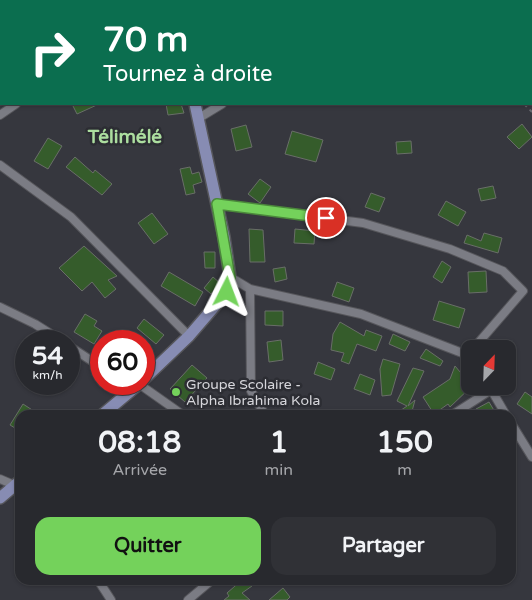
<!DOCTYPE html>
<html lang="fr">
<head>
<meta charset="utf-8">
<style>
  :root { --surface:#28292e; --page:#303136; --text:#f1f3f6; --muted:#a5a6aa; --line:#44454a; --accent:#74d25b }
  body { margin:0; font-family:"Varela Round",sans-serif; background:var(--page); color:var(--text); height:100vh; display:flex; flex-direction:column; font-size:19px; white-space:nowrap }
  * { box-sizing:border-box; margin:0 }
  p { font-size:16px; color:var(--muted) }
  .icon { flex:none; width:28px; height:28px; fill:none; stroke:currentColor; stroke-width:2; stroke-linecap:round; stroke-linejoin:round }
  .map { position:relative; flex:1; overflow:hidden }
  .sheet { position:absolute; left:15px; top:410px; width:501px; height:175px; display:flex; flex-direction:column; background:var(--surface); border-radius:15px; box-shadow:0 1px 4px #0004,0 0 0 1px var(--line) }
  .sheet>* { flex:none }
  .banner { position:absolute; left:0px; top:0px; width:532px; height:105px; box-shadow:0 1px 4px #0004,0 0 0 1px var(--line); background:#0b6e4f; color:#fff; overflow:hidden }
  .needle { width:32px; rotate:23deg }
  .fabs { position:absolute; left:461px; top:340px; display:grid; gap:10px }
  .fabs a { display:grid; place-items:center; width:55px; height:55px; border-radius:10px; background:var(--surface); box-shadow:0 1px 4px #0004,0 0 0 1px var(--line); font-size:25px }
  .speed { position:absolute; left:15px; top:330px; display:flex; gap:10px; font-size:25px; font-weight:700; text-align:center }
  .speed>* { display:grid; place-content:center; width:65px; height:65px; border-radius:50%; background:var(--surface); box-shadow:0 1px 4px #0004,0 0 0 1px var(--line); line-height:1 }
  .speed small { font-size:12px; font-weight:400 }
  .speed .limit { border:8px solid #d22; background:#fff; color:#111 }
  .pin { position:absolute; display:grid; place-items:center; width:42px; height:42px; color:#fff; margin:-21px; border:2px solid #fff; border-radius:50%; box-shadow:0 1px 5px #0007 }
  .me { position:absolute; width:55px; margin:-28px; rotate:3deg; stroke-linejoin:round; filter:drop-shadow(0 0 4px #0008) }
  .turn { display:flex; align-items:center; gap:18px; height:105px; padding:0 20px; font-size:22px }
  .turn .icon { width:65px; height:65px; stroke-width:2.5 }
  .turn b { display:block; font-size:35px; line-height:42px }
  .eta { display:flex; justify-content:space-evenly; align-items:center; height:85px; text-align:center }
  .eta b { font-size:30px; font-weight:700; line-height:35px }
  .cta { display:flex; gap:10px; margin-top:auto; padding:10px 20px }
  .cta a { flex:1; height:58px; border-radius:15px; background:var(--accent); color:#111; font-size:20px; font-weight:700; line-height:58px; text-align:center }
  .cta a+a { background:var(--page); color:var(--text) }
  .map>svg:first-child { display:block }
  .building { fill:#355c2b; stroke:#696e68 }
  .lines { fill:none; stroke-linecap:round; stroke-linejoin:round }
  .service-casing { stroke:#56565b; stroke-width:6 }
  .minor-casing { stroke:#56565b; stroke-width:10 }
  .primary-casing { stroke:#56565b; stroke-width:14 }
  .path { stroke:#68696f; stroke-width:2; stroke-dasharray:4 4; stroke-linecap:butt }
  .service { stroke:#7b7c84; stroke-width:4 }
  .minor { stroke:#7b7c84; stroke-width:8 }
  .primary { stroke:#878cb3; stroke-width:11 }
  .route-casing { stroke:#4b883b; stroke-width:12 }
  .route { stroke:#74d25b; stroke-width:9 }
  .poi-dot { fill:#74d25b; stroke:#2c2d33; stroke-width:2 }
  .labels { text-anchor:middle; stroke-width:5; stroke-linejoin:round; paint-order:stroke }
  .poi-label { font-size:14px; fill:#d7d7dc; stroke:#2c2d33; text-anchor:start }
  .district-label { font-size:19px; font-weight:bold; fill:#acde9f; stroke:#2c2d33 }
</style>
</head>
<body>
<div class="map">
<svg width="532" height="600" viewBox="0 0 532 600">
  <rect width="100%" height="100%" fill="#36373e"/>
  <path class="building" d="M72 104H99L77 114Z
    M166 104H181L184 113 168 115Z
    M522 124 532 137 519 149 507 137Z
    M246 125 252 147 236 151 231 129Z
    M292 131 323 140 316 162 285 154Z
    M48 138 62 146 48 169 34 161Z
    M411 141 412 153 397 154 396 142Z
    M75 157 93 173 95 170 112 184 102 195 66 167Z
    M190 167 192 174 199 172 202 182 193 185 195 193 186 195 180 169Z
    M260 179 271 187 260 203 248 194Z
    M493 186 496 198 481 201 478 189Z
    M371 193 385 198 379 212 365 207Z
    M446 201 466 212 458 226 438 215Z
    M152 213 168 234 154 244 138 223Z
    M249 229 263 230 265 262H250Z
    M295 229 315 231 314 244 294 243Z
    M484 233 502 238 498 253 464 243 467 235 481 241Z
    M84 246 117 276 108 280 116 289 105 298 92 282 82 291 59 268Z
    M204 252H215V268H205Z
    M442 261 451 267 442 283 433 277Z
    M285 267 287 279 275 282 273 269Z
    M486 271 487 292 469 293 468 272Z
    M169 272 203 292 195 306 161 286Z
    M213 277 220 283 211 294 204 288Z
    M337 282 354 288 349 302 332 296Z
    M439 301 465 309 459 328 433 320Z
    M265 311H283V326L265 325Z
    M85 314 97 321 94 326 102 331 94 344 74 332Z
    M144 319 164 335 156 344 137 328Z
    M340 322 364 336 366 330 382 336 376 351 357 344 349 364 341 361 344 353 331 350 333 334Z
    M393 334 410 342 405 351 389 344Z
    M281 340 283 360 269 362 267 342Z
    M426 349 443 361 440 366 420 358Z
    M383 359 400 364 391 395 382 396 380 369Z
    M318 362 335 369 331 380 314 374Z
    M192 365 207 378 185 402 170 389Z
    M455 366 472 386 450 407 448 404 434 414 423 397 450 379Z
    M413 368 424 371 408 406 415 400 411 415H394L407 406 397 401Z
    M360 374 375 380 370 395 354 389Z
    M525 392 532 397V414L517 404Z
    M489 402 495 412 490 415H480L476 409Z
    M23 404 40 415H20V431L10 425Z
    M242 580H248L252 586 242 593 250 600H224L229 596 227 593Z
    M283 588 290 597 287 600H269Z"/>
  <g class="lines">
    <defs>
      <path id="service" d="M200 580V590"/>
      <path id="minor" d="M336 1 337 0
        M0 115 16 104
        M199 118 222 104
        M0 165 71 217 189 336
        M217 204 363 223 450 249 503 271 523 291 473 349
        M230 277 250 289 361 314 470 356
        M250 289 251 391 265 415
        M0 307 35 324 62 341
        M69 346 101 367
        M139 384 183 415
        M489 386 506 415
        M452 415 491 390
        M511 423 532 457
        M0 479 14 485
        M98 580 111 600
        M188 600 212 580"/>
      <path id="primary" d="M164 0V1
        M144 379 189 336 227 292 230 277 224 237 195 104
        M102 415 139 384
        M0 498 20 481"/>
    </defs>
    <use href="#service" class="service-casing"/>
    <use href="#minor" class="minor-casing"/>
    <use href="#primary" class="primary-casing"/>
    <path class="path" d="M422 0 423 1
      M524 104 532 112"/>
    <use href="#service" class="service"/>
    <use href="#minor" class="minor"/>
    <use href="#primary" class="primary"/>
  </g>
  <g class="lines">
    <defs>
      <path id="route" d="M227 292 230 277 217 204 326 218"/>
    </defs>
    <use href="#route" class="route-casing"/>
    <use href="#route" class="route"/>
  </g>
  <circle class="poi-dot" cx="176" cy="392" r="5"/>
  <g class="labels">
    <g class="poi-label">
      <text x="186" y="389">Groupe Scolaire -<tspan x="186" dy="16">Alpha Ibrahima Kola</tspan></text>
    </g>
    <g class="district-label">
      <text x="125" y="143">Télimélé</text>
    </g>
  </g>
</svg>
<div class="fabs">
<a><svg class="needle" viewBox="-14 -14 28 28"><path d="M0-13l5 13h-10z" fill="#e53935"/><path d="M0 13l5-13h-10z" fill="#a5a6aa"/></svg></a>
</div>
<div class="speed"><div>54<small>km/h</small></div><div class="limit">60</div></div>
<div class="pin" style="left:326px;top:218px;background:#d93025"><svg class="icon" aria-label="arrive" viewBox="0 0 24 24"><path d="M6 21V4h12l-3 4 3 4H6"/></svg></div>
<svg class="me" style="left:227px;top:292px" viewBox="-20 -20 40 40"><path d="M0-17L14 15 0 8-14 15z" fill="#74d25b" stroke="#fff" stroke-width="4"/></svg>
<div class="banner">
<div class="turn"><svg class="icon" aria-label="right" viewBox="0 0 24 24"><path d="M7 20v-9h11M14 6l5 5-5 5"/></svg><div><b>70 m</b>Tournez à droite</div></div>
</div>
<section class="sheet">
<div class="eta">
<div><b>08:18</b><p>Arrivée</p></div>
<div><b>1</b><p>min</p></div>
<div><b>150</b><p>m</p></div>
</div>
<div class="cta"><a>Quitter</a><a>Partager</a></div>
</section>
</div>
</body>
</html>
